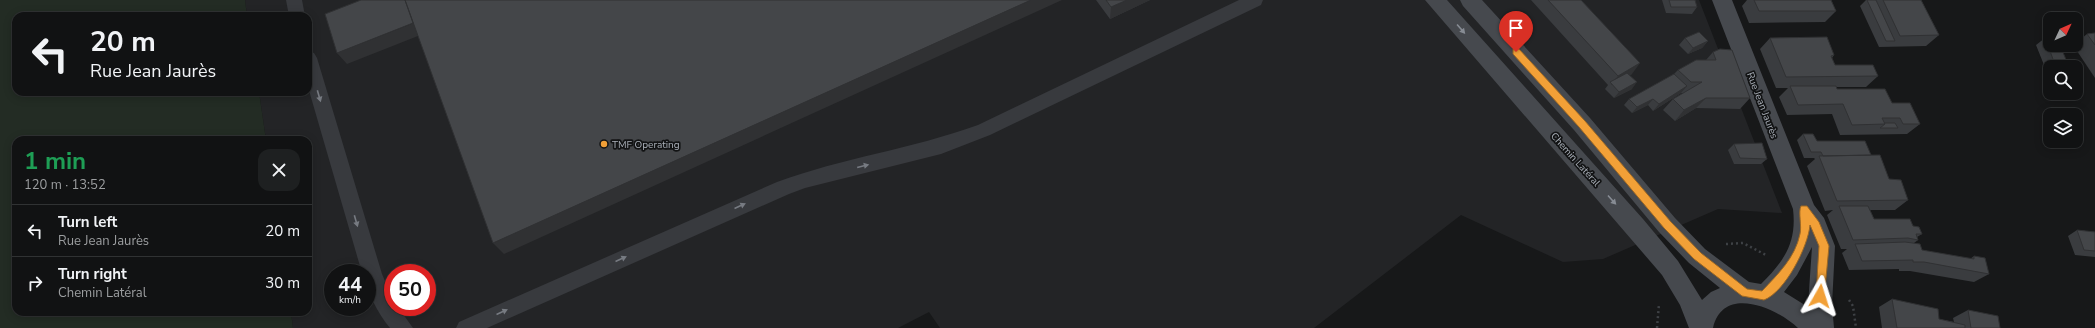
<!DOCTYPE html>
<html lang="en">
<head>
<meta charset="utf-8">
<style>
  :root { --surface:#111213; --page:#1e2021; --text:#f1f3f6; --muted:#9c9ea0; --line:#303233 }
  body { margin:0; font-family:"Nunito Sans",sans-serif; background:var(--page); color:var(--text); height:100vh; display:flex; flex-direction:column; font-size:15px; white-space:nowrap }
  * { box-sizing:border-box; margin:0 }
  p { font-size:13px; color:var(--muted) }
  .icon { flex:none; width:22px; height:22px; fill:none; stroke:currentColor; stroke-width:2; stroke-linecap:round; stroke-linejoin:round }
  .map { position:relative; flex:1; overflow:hidden }
  .drawer { position:absolute; left:12px; top:136px; width:300px; height:180px; display:flex; flex-direction:column; background:var(--surface); border-radius:12px; box-shadow:0 2px 10px #0003,0 0 0 1px var(--line) }
  .drawer>* { flex:none }
  .banner { position:absolute; left:12px; top:12px; width:300px; height:84px; border-radius:12px; box-shadow:0 2px 10px #0003,0 0 0 1px var(--line); background:#111213; color:var(--text); overflow:hidden }
  .needle { width:26px; rotate:46deg }
  .tools { position:absolute; left:2043px; top:12px; display:grid; gap:8px }
  .tools a { display:grid; place-items:center; width:40px; height:40px; border-radius:8px; background:var(--surface); box-shadow:0 2px 10px #0003,0 0 0 1px var(--line); font-size:20px }
  .speed { position:absolute; left:324px; top:264px; display:flex; gap:8px; font-size:20px; font-weight:700; text-align:center }
  .speed>* { display:grid; place-content:center; width:52px; height:52px; border-radius:50%; background:var(--surface); box-shadow:0 2px 10px #0003,0 0 0 1px var(--line); line-height:1 }
  .speed small { font-size:10px; font-weight:400 }
  .speed .limit { border:6px solid #d22; background:#fff; color:#111 }
  .pin { position:absolute; display:grid; place-items:center; width:34px; height:34px; color:#fff; margin:-41px -17px; border-radius:50% 50% 50% 0; rotate:-45deg; box-shadow:0 0 4px #0007 }
  .pin .icon { rotate:45deg }
  .me { position:absolute; width:44px; margin:-22px; rotate:6deg; stroke-linejoin:round; filter:drop-shadow(0 0 3px #0008) }
  .turn { display:flex; align-items:center; gap:14px; height:84px; padding:0 12px; font-size:18px }
  .turn .icon { width:52px; height:52px; stroke-width:2.5 }
  .turn b { display:block; font-size:28px; line-height:34px }
  .round { display:grid; place-items:center; flex:none; width:42px; height:42px; border-radius:12px; background:var(--page) }
  .headline { display:flex; align-items:center; justify-content:space-between; height:68px; padding:0 12px }
  h1 { font-size:24px; font-weight:700; line-height:30px; color:#1e9e55 }
  ul { padding:0; list-style:none }
  li { display:flex; align-items:center; gap:12px; height:52px; padding:0 12px; border-top:1px solid var(--line) }
  li div { flex:1 }
  li b { display:block; font-size:15px }
  li em { font-style:normal }
  .map>svg:first-child { display:block }
  .built { fill:#232426; fill-rule:evenodd }
  .green { fill:#232c24 }
  .lines { fill:none; stroke-linecap:round; stroke-linejoin:round }
  .path { stroke:#3e4145; stroke-width:2.5; stroke-dasharray:2 3; stroke-linecap:butt }
  .lane { fill:#383a3e; fill-rule:evenodd }
  .secondary { fill:#46494e; fill-rule:evenodd }
  .wall { fill:#3a3c3f }
  .shaded-wall { fill:#303133 }
  .building { fill:#444649; stroke:#303133 }
  .oneway { fill:#878c94 }
  .oneway2 { fill:#777b82 }
  .route { fill:#f2a037; stroke:#9d6824 }
  .poi-dot { fill:#f2a037; stroke:#121314; stroke-width:1.5 }
  .labels { text-anchor:middle; stroke-width:3.5; stroke-linejoin:round; paint-order:stroke }
  .street-label { font-size:10px; fill:#aab0b9; stroke:#121314 }
  .poi-label { font-size:10px; fill:#aab0b9; stroke:#121314; text-anchor:start }
</style>
</head>
<body>
<div class="map">
<svg width="2095" height="328" viewBox="0 0 2095 328">
  <rect width="100%" height="100%" fill="#171819"/>
  <path class="built" d="M245 0H1699L1782 213 1718 209 1603 259 1563 262 1461 215 1314 328H940L929 312 898 328H293L291 312H308V140H266L259 92H308V16H247ZM333 273H367V307H333ZM393 273H427V307H393Z"/>
  <path class="green" d="M0 0H245L247 16H16V92H259L266 140H16V312H291L293 328H0Z"/>
  <g class="lines">
    <path class="path" d="M1726 244 1743 243 1766 255
      M1849 300 1853 306 1856 328
      M1657 328 1659 304"/>
    <path class="lane" d="M286 0H302L305 16H289Z
      M1239 0H1263L1261 5 990 135 941 154 805 188 789 194 487 328H456L459 322 777 182C842 158 912 149 978 125Z
      M308 51 314 53 317 58 382 274 393 300V307H398L413 328H390C377 312 367 294 367 273H362L308 87Z"/>
    <path class="secondary" d="M1425 0H1447L1643 219 1678 261 1702 300 1711 292 1720 288 1689 263 1659 232 1574 130 1463 6 1460 0H1482L1590 118 1675 218 1705 249 1749 282 1761 284C1784 261 1797 243 1793 209L1712 0H1732L1814 205 1824 218 1835 246 1832 305 1834 328H1798C1777 308 1723 284 1713 328H1689L1680 305 1662 275ZM1812 247 1808 305V307L1784 292 1797 275Z"/>
  </g>
  <path class="wall" d="M1096 0H1150L1110 19Z
    M1531 0H1581L1632 74 1630 75 1632 89 1614 98 1605 89 1608 85Z
    M1662 0H1695L1697 7 1692 14 1666 13Z
    M1747 0H1831L1836 11 1825 22 1749 23 1742 6Z
    M1866 0H1921L1939 35 1926 46 1879 47 1860 6Z
    M2094 33H2095V78L2073 45H2076V43L2087 34Z
    M1685 38 1708 41 1702 48 1688 54 1679 45Z
    M1770 38 1834 55 1832 58 1835 65 1878 76 1866 87H1836L1837 89 1892 103 1920 124 1907 134 1840 135 1832 114 1787 115 1779 97 1788 88H1776L1760 49Z
    M2045 38 2069 67H2050V80L2036 45Z
    M1713 52 1750 98 1740 109 1696 108 1675 121 1663 110 1673 99 1684 93H1681L1653 111 1648 105 1632 113 1624 105 1629 99 1674 74 1678 70 1706 60Z
    M1803 134 1817 141 1871 155 1889 179 1908 200 1895 210H1870L1874 219 1913 226 1922 234 1917 237 1918 240 1914 243 1922 250 1970 259 1974 256 1989 274 1974 282 1910 271H1899V269L1849 270 1842 253 1847 249H1841L1827 215 1833 210 1825 211 1807 166 1815 159 1814 158H1804L1797 140Z
    M1734 144 1767 159 1761 164H1734L1728 150Z
    M2077 230 2095 232V257L2075 255 2068 236Z
    M1892 299 1939 319 1954 322 1953 318 1968 310 2000 328H1882L1879 307Z"/>
  <path class="shaded-wall" d="M1031 0H1062L504 254 493 243Z
    M1127 0H1150L1110 19 1111 7Z
    M414 23 423 34 347 64 337 53Z
    M1708 41 1702 48 1688 54 1693 48Z
    M1640 63 1632 74 1612 85 1611 84 1618 76Z
    M1637 82 1632 89 1614 98 1619 92Z
    M1687 86 1681 93 1653 111 1659 104Z
    M1706 98 1696 108 1675 121 1684 110Z
    M1653 99 1648 105 1632 113 1637 107Z"/>
  <path class="building" d="M361 0H405L413 23 337 53 325 14Z
    M405 0H1031L493 243Z
    M1106 0H1127L1111 7Z
    M1548 0H1581L1640 63 1618 76Z
    M1669 0H1695L1697 7H1671Z
    M1754 0H1831L1836 11H1759Z
    M1867 0H1876L1895 41H1886Z
    M1883 0H1921L1939 35 1900 36Z
    M1699 32 1708 41 1693 48 1685 38Z
    M2095 33V45L2087 34Z
    M1827 37 1834 55 1831 56 1835 65H1873L1878 76 1786 77 1770 38Z
    M2045 38H2050V45H2060L2069 67H2056Z
    M1720 49 1732 50 1750 98H1706L1684 110 1673 99 1702 82H1691L1678 70 1696 60H1716L1713 52Z
    M1627 73 1637 82 1619 92 1610 82Z
    M1674 74 1687 86 1659 104 1653 99 1637 107 1629 99Z
    M1790 86H1836L1837 89H1885L1892 103H1910L1920 124H1903L1900 118H1882L1885 124 1852 125 1843 104 1798 105Z
    M1884 123H1895L1898 128H1880L1885 124Z
    M1803 134H1813L1817 141H1865L1871 155 1823 156 1821 152H1811Z
    M1762 143 1767 159 1740 158 1734 144Z
    M1880 155 1889 179 1901 180 1908 200 1837 201 1819 156Z
    M1839 206H1868L1874 219H1910L1913 226 1919 227 1922 234H1916L1918 240 1908 238 1853 240Z
    M2077 230 2095 232V251L2084 250Z
    M1905 242 1920 244 1922 250 1974 259V256L1985 258 1989 274 1924 262H1913V260L1862 261 1855 244Z
    M1892 299 1938 309 1939 319 1965 325V328H1897Z
    M1968 310 1998 316 2000 328H1971Z"/>
  <defs><path id="oneway-solid" d="M-6-.8H1V-3.2L6.5 0L1 3.2V.8H-6Z"/></defs>
  <g class="oneway">
    <use href="#oneway-solid" transform="translate(1461 29) rotate(49)"/>
    <use href="#oneway-solid" transform="translate(1612 200) rotate(48)"/>
  </g>
  <g class="oneway2">
    <use href="#oneway-solid" transform="translate(319 96) rotate(74)"/>
    <use href="#oneway-solid" transform="translate(863 166) rotate(-14)"/>
    <use href="#oneway-solid" transform="translate(740 206) rotate(-24)"/>
    <use href="#oneway-solid" transform="translate(356 221) rotate(74)"/>
    <use href="#oneway-solid" transform="translate(621 259) rotate(-24)"/>
    <use href="#oneway-solid" transform="translate(502 312) rotate(-24)"/>
  </g>
  <path class="route" d="M1516 48 1519 49 1585 121 1671 222 1701 253 1747 289 1762 291C1778 274 1795 258 1800 234 1802 226 1798 212 1801 206H1807L1819 222 1829 246 1824 300H1817L1816 296 1819 246 1810 225C1808 247 1785 292 1764 300L1742 296 1694 259 1664 228 1579 127 1513 54V49Z"/>
  <circle class="poi-dot" cx="604" cy="144" r="4"/>
  <g class="labels">
    <g class="street-label">
      <text transform="translate(1763 105) rotate(69)" y="4">Rue Jean Jaurès</text>
      <text transform="translate(1576 159) rotate(48)" y="4">Chemin Latéral</text>
    </g>
    <g class="poi-label">
      <text x="612" y="148">TMF Operating</text>
    </g>
  </g>
</svg>
<div class="tools">
<a><svg class="needle" viewBox="-14 -14 28 28"><path d="M0-13l5 13h-10z" fill="#e53935"/><path d="M0 13l5-13h-10z" fill="#9c9ea0"/></svg></a>
<a><svg class="icon" aria-label="search" viewBox="0 0 24 24"><circle cx="10" cy="10" r="6"/><path d="M15 15l6 6"/></svg></a>
<a><svg class="icon" aria-label="layers" viewBox="0 0 24 24"><path d="M12 4l9 5-9 5-9-5zM3 14l9 5 9-5"/></svg></a>
</div>
<div class="speed"><div>44<small>km/h</small></div><div class="limit">50</div></div>
<div class="pin" style="left:1516px;top:52px;background:#d93025"><svg class="icon" aria-label="arrive" viewBox="0 0 24 24"><path d="M6 21V4h12l-3 4 3 4H6"/></svg></div>
<svg class="me" style="left:1820px;top:296px" viewBox="-20 -20 40 40"><path d="M0-17L14 15 0 8-14 15z" fill="#f2a037" stroke="#fff" stroke-width="4"/></svg>
<div class="banner">
<div class="turn"><svg class="icon" aria-label="left" viewBox="0 0 24 24"><path d="M17 20v-9H6M10 6l-5 5 5 5"/></svg><div><b>20 m</b>Rue Jean Jaurès</div></div>
</div>
<section class="drawer">
<div class="headline"><div><h1>1 min</h1><p>120 m · 13:52</p></div><a class="round"><svg class="icon" aria-label="close" viewBox="0 0 24 24"><path d="M6 6l12 12M18 6L6 18"/></svg></a></div>
<ul>
<li><svg class="icon" aria-label="left" viewBox="0 0 24 24"><path d="M17 20v-9H6M10 6l-5 5 5 5"/></svg><div><b>Turn left</b><p>Rue Jean Jaurès</p></div><em>20 m</em></li>
<li><svg class="icon" aria-label="right" viewBox="0 0 24 24"><path d="M7 20v-9h11M14 6l5 5-5 5"/></svg><div><b>Turn right</b><p>Chemin Latéral</p></div><em>30 m</em></li>
</ul>
</section>
</div>
</body>
</html>
